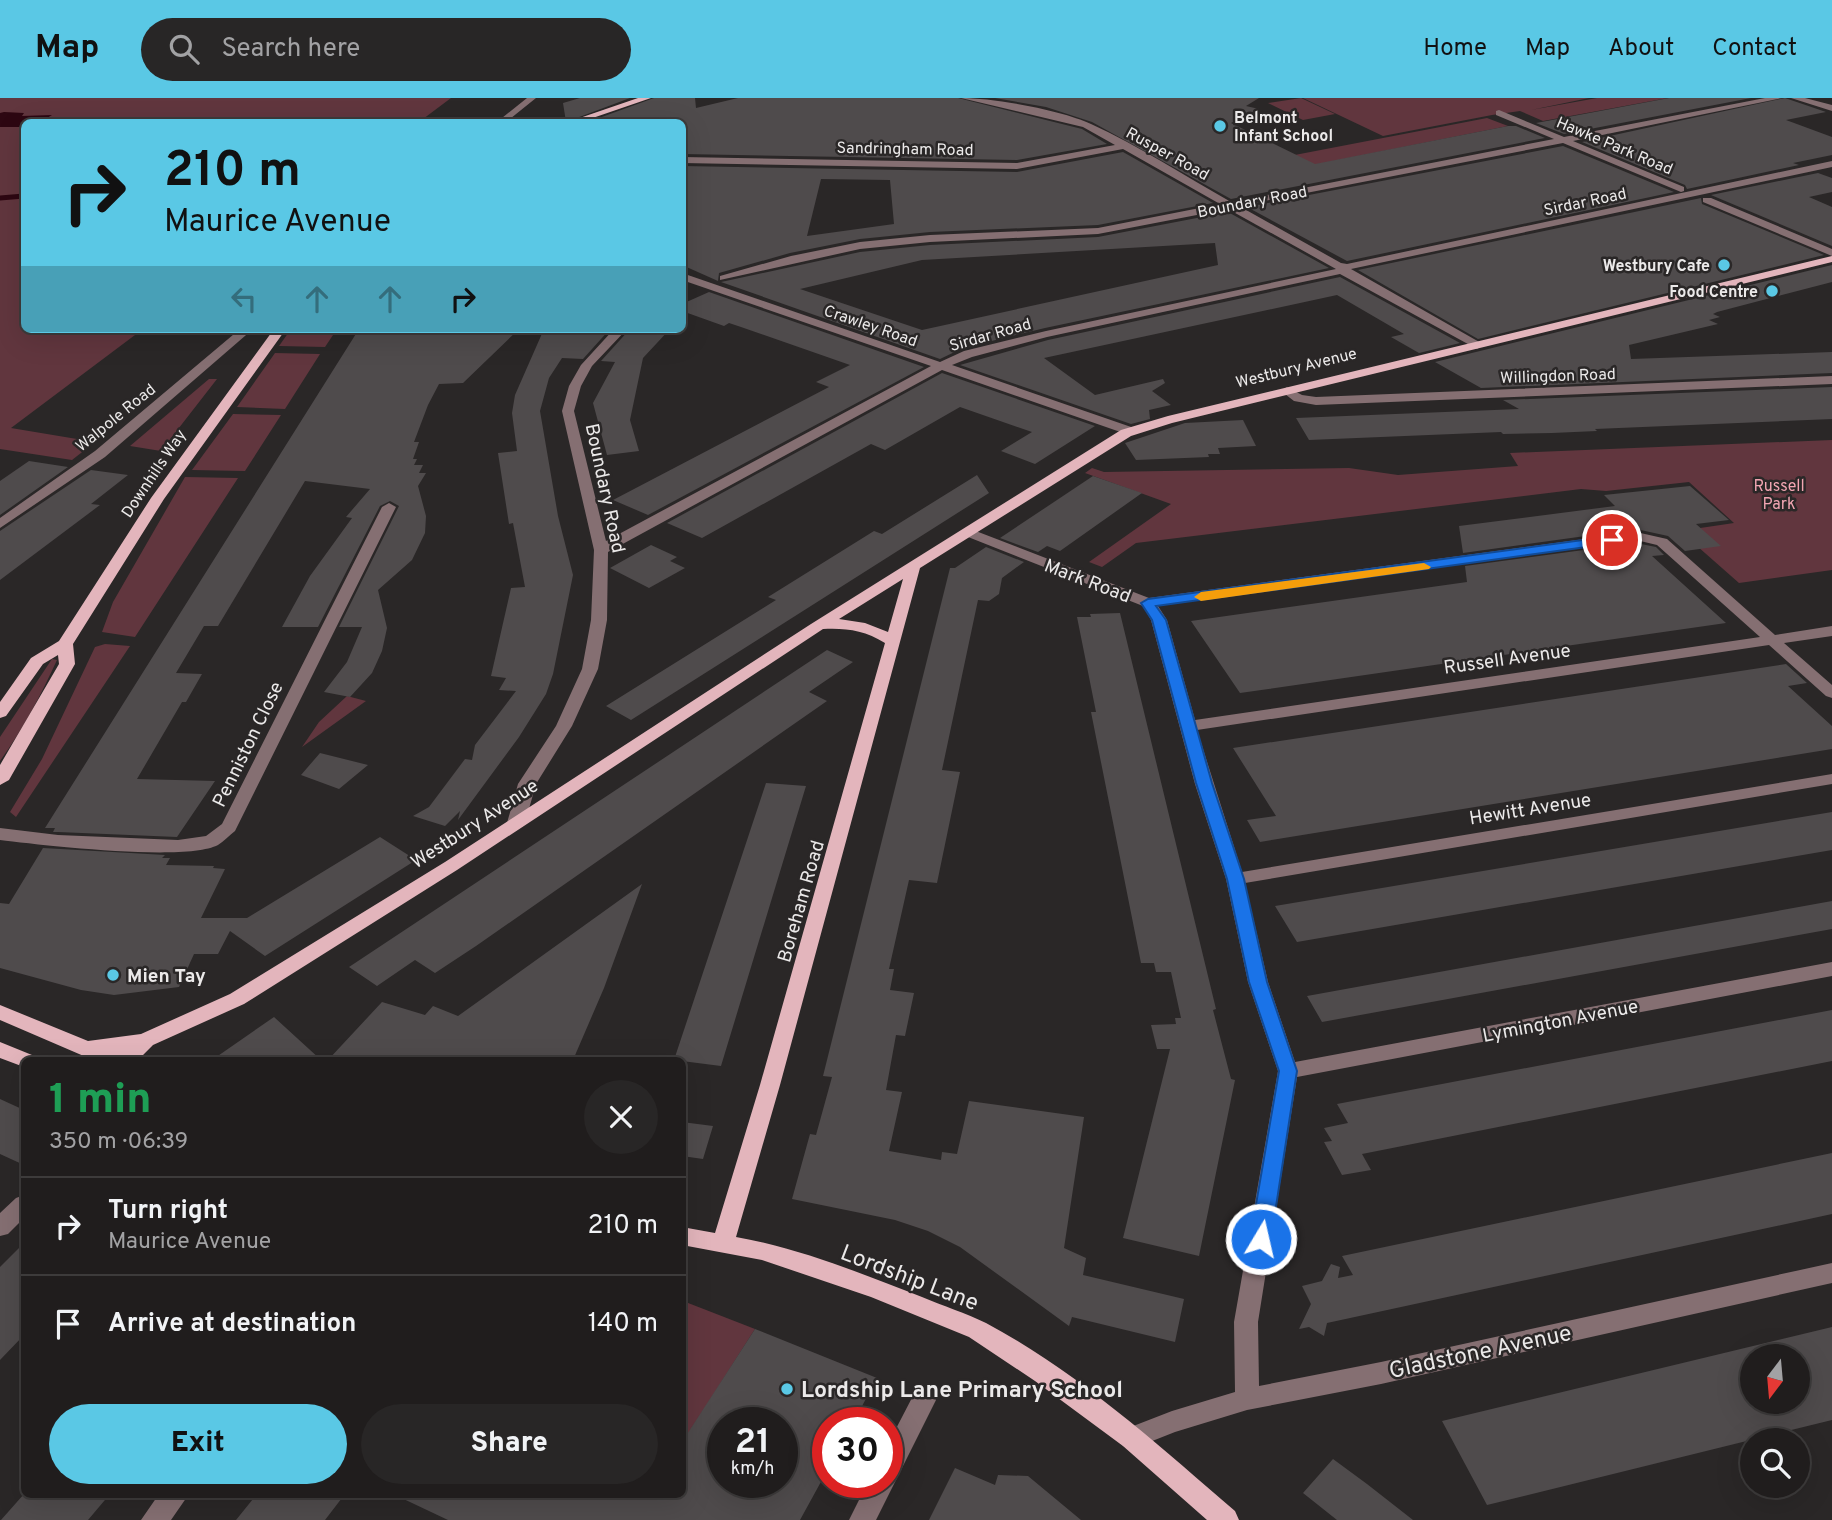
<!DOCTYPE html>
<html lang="en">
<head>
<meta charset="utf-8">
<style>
  :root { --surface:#201d1d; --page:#282626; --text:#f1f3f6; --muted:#a2a2a4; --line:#3d3b3b; --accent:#5ac8e5 }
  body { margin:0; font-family:Overpass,sans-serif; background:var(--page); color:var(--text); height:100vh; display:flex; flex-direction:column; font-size:26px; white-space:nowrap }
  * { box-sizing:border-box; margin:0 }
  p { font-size:23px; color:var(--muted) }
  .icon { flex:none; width:38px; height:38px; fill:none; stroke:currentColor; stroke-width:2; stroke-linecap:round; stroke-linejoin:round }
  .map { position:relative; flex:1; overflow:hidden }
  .details { position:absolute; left:21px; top:959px; width:665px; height:441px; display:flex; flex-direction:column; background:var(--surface); border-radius:10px; box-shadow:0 7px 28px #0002,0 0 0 2px var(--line) }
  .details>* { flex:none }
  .hud { position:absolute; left:21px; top:21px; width:665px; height:214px; border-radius:10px; box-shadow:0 7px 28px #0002,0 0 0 2px var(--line); background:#5ac8e5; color:#111; overflow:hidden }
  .needle { width:46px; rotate:196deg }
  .fabs { position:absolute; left:1740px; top:1246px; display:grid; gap:14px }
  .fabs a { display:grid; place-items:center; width:70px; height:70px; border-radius:50%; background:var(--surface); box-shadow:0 7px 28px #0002,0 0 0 2px var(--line); font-size:35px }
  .speed { position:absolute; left:707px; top:1309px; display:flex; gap:14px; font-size:35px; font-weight:700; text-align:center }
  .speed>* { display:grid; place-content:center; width:91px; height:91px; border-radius:50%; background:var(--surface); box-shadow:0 7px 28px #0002,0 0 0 2px var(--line); line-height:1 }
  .speed small { font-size:18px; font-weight:400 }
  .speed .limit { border:10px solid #d22; background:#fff; color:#111 }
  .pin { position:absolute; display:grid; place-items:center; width:60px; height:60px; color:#fff; margin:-30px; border:4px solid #fff; border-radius:50%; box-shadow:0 2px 7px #0007 }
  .me { position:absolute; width:77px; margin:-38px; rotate:9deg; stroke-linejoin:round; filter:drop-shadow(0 0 5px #0008) }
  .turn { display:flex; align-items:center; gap:24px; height:147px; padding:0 28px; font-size:32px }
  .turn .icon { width:91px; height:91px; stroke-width:2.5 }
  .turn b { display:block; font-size:49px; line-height:60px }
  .lanes { display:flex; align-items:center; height:66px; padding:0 28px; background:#0003; justify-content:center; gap:35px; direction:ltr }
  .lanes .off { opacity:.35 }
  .round { display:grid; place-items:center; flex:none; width:74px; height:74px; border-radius:37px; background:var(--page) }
  .summary { display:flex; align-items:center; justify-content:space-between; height:119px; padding:0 28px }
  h1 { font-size:42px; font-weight:800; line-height:52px; color:#1e9e55 }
  .cta { display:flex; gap:14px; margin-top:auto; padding:14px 28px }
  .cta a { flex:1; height:80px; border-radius:42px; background:var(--accent); color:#111; font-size:28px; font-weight:800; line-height:80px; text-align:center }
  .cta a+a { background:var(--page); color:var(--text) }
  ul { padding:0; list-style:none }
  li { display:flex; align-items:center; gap:21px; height:98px; padding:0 28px; border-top:2px solid var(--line) }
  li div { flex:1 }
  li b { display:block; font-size:26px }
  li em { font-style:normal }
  header { display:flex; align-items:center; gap:42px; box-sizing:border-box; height:98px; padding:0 35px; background:var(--accent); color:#111 }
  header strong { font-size:33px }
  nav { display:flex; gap:38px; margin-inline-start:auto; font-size:24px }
  .search { width:490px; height:63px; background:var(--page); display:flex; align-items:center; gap:18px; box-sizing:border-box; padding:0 24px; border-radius:38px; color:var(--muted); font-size:26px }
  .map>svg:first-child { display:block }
  .green { fill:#61363e }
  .water { fill:#2d0712 }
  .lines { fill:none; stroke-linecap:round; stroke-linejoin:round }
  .stream { stroke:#2d0712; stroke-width:5 }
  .building { fill:#4f4b4c; fill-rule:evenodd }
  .minor { fill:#856f72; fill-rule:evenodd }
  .major { fill:#e3b5bc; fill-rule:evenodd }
  .route { fill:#1a73e8; stroke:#114b97; stroke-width:2 }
  .slow { fill:#f59e0b }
  .poi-dot { fill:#5ac8e5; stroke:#2a2727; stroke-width:2.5 }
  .labels { text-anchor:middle; stroke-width:5; stroke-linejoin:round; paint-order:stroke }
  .far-poi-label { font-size:16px; font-weight:bold; fill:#ebe9e9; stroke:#2a2727; text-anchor:end }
  .far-street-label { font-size:16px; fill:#ebe9e9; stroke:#2a2727 }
  .far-park-label { font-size:16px; fill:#f2a5b2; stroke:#2a2727 }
  .street-label { font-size:19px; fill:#ebe9e9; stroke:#2a2727 }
  .poi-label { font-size:19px; font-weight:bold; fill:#ebe9e9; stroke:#2a2727; text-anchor:start }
  .near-street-label { font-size:23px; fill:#ebe9e9; stroke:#2a2727 }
  .near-poi-label { font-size:23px; font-weight:bold; fill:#ebe9e9; stroke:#2a2727; text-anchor:start }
</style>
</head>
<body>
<header>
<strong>Map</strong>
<div class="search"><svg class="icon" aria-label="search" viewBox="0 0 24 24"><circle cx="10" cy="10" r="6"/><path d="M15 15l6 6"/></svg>Search here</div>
<nav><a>Home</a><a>Map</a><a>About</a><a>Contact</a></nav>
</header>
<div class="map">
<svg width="1832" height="1422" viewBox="0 0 1832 1422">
  <rect width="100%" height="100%" fill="#2a2727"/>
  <path class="green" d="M0 0H451L419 24H24V231H143L11 330 95 344 72 362 0 351Z
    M1301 0 1335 16 1303 22 1268 5Z
    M1303 0H1589L1531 12 1597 0H1668L1543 23 1520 13 1492 17 1383 38Z
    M1487 20 1508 28 1214 87 1263 63Z
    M291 231H337L325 249 279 248Z
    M275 255 320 256 285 311 237 309Z
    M209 281H217L161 353 130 348Z
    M233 316 281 317 245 373 192 372Z
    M1832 342V472L1739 485 1680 433 1734 425 1689 384 1606 393 1581 391 1136 445 1102 469 1089 464 1171 406 1085 375 1092 370 1104 374 1349 370 1398 377 1518 368 1510 355Z
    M185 379 238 380 135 539 102 534 113 504Z
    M105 546 130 548 16 719 10 714 42 661 95 549Z
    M52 561 57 562C41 597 23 631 0 663V639Z
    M347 598 366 603 302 649 319 624Z
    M683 1203 755 1231 683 1344Z"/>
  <path class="water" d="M4 14 24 15 22 18 52 17 47 20 55 21 119 24H24V29H0V15Z"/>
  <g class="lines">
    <path class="stream" d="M0 100 24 98"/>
  </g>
  <path class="building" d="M580 0H630L566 24 563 5Z
    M654 0H695L696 10 738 0H958L1082 31 1107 46 1017 62 682 56V24H588Z
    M995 0H1259L1246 8 1259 11 1231 25 1315 66 1508 28H1516L1545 40 1231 101 1092 24 1046 9Z
    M1669 0H1751L1564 36 1536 25Z
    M1785 0 1826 14 1786 22 1832 39V57L1793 65 1799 67 1687 91 1685 87 1582 44Z
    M1563 48 1674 94 1347 163 1247 109Z
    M1123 54 1213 105 1098 127 930 134 860 141 790 155 719 175 718 183 682 167V108L686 102 682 100V68L1017 74ZM821 81 890 82 894 126 807 138Z
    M1818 75 1832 80V94L1809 99 1832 109V148L1711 97Z
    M1701 100 1702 106 1824 157 1478 241 1358 172Z
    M1228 114 1329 170 1045 230 963 250 940 261 721 184 860 154 930 147 1098 139ZM1215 145 1218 167 922 232 800 191 922 162Z
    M1832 167V184L1717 214 1713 216 1720 219 1709 222 1718 226 1629 247 1631 261 1832 254V275L1481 290 1435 264Z
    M1340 179 1460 245 1419 255 1391 239 1404 236 1337 197 1044 260 1095 297 1163 281 1165 285 1152 293 1171 307 1149 312 1150 321 1131 326 960 267 1048 242Z
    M709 194 924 269 648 417 613 402 829 289 816 284 850 267 741 229 729 225 724 228 682 213V206Z
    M359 231H519L463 285 439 286 428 307 414 344H419L413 361H417L414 367H423L419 375H426L418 388 426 418 425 435 412 462 378 492 387 530 382 553 372 575 350 599 324 594 347 564 362 529H339L399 408 390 403 380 408 318 529H282L310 478 352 420 346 419 370 391 305 383 218 528H204L176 575 202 576 186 604H182L137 681 215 683 177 739 58 734H53L55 730H45Z
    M544 231H610L583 261 562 260 549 280 540 313 558 418 573 477 553 576 546 596 519 639 458 722 460 713 445 728 413 718 429 709 465 661 472 662 475 647 516 593 499 592 506 580 491 578 511 490 525 489 513 425 509 426 498 355 517 353 512 315 515 297Z
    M630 231H670L643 260 630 322 639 353 607 357 593 305 615 264 601 263Z
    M942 275 1095 328 1035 366 1001 353 1032 334 960 309 885 352 871 346 702 440 667 425Z
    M1832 289V321L1595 331 1597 333 1552 335 1503 336 1501 334 1309 342 1296 320 1519 311 1503 302Z
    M1243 322 1256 348 1218 350 1220 356H1208L1209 359 1136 362 1125 345 1185 325Z
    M29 363 68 369 0 417V383Z
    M91 372 128 377 91 406 100 407 0 482V433Z
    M977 377 989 395 631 622 606 608 776 502 768 499 874 433 882 436Z
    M1093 378 1142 395 1060 453 1047 448 1038 454 1000 440Z
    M1690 388 1729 422 1696 426 1721 448 1685 453 1668 438 1636 431 1463 455 1459 428 1615 408 1604 397Z
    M1636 445 1656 449 1664 457 1652 458 1726 525 1240 595 1191 523 1467 484 1465 468Z
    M651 447 677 459 670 463 685 470 649 490 610 470Z
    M986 449 1024 464 1002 480 999 496 989 503 978 502 942 672 960 674 937 785 909 782 889 871H894L890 892 914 895 905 938 896 937 886 992 902 994 889 1053 941 1062 942 1054 957 1056 969 1003 1084 1019 1064 1150 1086 1160 1083 1177 1184 1201 1175 1244 1072 1219 1069 1228 960 1149 928 1133 895 1122 792 1101 810 1036 816 1037 832 979 823 978 950 470H955Z
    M1120 515 1216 911 1213 912 1231 981 1235 982 1199 1158 1123 1140 1170 951H1157L1151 927 1176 926 1175 920H1181L1171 874H1156L1154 865H1141L1091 614H1096L1077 519H1091L1090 516Z
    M827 552 853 564 809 594 827 603 476 848 435 875 415 862 377 888 349 869Z
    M1786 566 1807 585 1788 588 1832 628V651L1260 744 1247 722 1276 718 1233 650Z
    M320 655 368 667 339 691 301 677Z
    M766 685 806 688 721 968 674 962Z
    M1832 714V752L1297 844 1275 808Z
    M380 739 416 762 265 858 230 833 218 856H194L179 889 114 897 81 892 0 870V805L9 806 43 750 165 757 162 760H170L166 767 214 768 213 770 225 771 201 820H247Z
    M642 786 604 890 573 962H328L382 904 425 917 433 908 458 918Z
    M1832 803V831L1322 924 1307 898Z
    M1832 912V963L1362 1056 1371 1072 1342 1077 1324 1044 1332 1043 1324 1030 1348 1025 1337 1006Z
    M274 919 321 962H212Z
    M0 1001 24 1012V1067L0 1056Z
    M682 1024 713 1028 703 1061 682 1058Z
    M1832 1055V1116L1327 1225 1324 1238 1309 1229 1299 1231 1311 1206 1302 1188 1322 1183 1331 1166 1340 1169 1338 1180 1353 1177 1342 1158Z
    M24 1145V1237L0 1262V1169Z
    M1832 1229V1322L1487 1407 1442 1323ZM1752 1258H1797V1304H1752Z
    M755 1231 877 1280 853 1325H828V1371L800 1422H448L393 1396H682V1344ZM723 1325H782V1384H723Z
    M1333 1361 1367 1386 1413 1422H1337L1303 1395Z
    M955 1370 995 1387 998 1377 1028 1378 1081 1422H929Z
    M24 1396H110L88 1422H1Z
    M257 1396H345L325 1422H236Z"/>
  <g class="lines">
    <path class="minor" d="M527 0H536L506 24H497Z
      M961 0C994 0 1061 12 1091 26 1139 48 1185 78 1231 104L1554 41 1496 17V13L1499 12 1564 39 1765 0H1782L1573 43 1684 89V93L1681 94 1563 45 1239 108 1341 165 1347 166 1832 63V69L1351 171 1481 245 1483 247 1477 251 1340 176 1047 239 972 259 952 267 1134 330 1135 333 1129 337 942 272 608 454 607 522 598 571 572 628 536 686 525 725 522 729H510L507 725 518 686 556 628 582 571 591 522 594 452 562 313 569 288 581 267 614 231H627L592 268 581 288 574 313 606 443 931 268 682 182V175L940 264 964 253 1046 233 1336 171 1228 111 1098 136 930 144 860 151 720 182V178L791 158 860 144 930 137 1098 130 1220 106 1123 51 1017 71 682 65V59L1017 65 1115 47 1083 29Z
      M1791 0H1805L1832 7V13Z
      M1703 100H1711L1832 151V158L1703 104Z
      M240 231H253L105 359 0 430V420L95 353Z
      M1832 278V286L1316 307 1294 303 1281 293 1287 289 1302 297 1316 299Z
      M389 405 396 409 235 733C230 737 224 743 218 747 186 764 41 747 0 742V730L58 737 178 742 206 738 222 726 382 409Z
      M968 430 1149 500 1636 434 1667 441 1775 537 1832 528V538L1784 545 1832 587V600L1826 598 1769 547 1197 632 1242 774 1832 676V686L1245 785 1268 884 1295 964 1832 864V878L1297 979 1258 1224 1259 1288 1381 1264 1832 1165V1185L1381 1286 1247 1312 1175 1334 1132 1351 1123 1348 1119 1340 1123 1332 1172 1313 1235 1294 1234 1224 1278 973 1248 884 1226 781 1195 686 1151 522 1143 508 963 437 961 434ZM1636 442 1657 447 1760 539 1195 622 1167 522 1158 508Z
      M24 1097V1120L8 1136 0 1138V1115L16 1100Z
      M924 1291 933 1294 936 1302 876 1422H849L868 1384H887V1348L915 1294Z
      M159 1396H189L171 1422H141Z"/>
    <path class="major" d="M638 0H651L581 24H568Z
      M1832 158V164L1172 325 1131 338 920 470 780 987 736 1139C799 1150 863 1176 922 1199 943 1208 966 1215 986 1225 1078 1274 1157 1346 1235 1413L1239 1422H1207L1123 1348 1035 1283 969 1239 871 1199 762 1162 682 1147V1129L715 1135 760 987 885 545C864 532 846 530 823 531L457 772 244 906 153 947 138 962H93L0 922V907L88 943 141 936 230 896 445 764 811 526 1121 332 1168 318ZM903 481 888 534 865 525 839 521Z
      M274 231H286L164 401 73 546 75 566 9 682 0 687V667L59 566 58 557 43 566 6 618 0 620V604L31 560 59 543 151 400Z
      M0 944 32 957 35 962H24V969L0 960Z"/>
  </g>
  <path class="route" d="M1612 438 1618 442 1616 445 1156 508 1166 522 1212 685 1244 781 1267 884 1297 973 1271 1141 1268 1147 1261 1150 1254 1147 1250 1141 1279 973 1249 884 1227 781 1196 685 1152 522 1141 505 1148 501Z"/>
  <path class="slow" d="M1424 465 1431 469 1429 471 1201 503 1194 499 1201 494Z"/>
  <g class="poi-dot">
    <circle cx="1220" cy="28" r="7"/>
    <circle cx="1724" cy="167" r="7"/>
    <circle cx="1772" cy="193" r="7"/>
    <circle cx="113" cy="877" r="7"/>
    <circle cx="787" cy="1291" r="7"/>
  </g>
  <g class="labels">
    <g class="far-poi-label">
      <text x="1234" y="25" text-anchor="start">Belmont<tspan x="1234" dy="18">Infant School</tspan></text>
      <text x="1710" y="173">Westbury Cafe</text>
      <text x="1758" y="199">Food Centre</text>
    </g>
    <g class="far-street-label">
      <text transform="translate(1615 47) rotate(23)" y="6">Hawke Park Road</text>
      <text transform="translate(905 50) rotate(1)" y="6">Sandringham Road</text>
      <text transform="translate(1168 55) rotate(29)" y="6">Rusper Road</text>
      <text transform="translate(1252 103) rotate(-11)" y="6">Boundary Road</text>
      <text transform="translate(1585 103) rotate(-12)" y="6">Sirdar Road</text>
      <text transform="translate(871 227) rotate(19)" y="6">Crawley Road</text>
      <text transform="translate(990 236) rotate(-16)" y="6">Sirdar Road</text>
      <text transform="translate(1296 269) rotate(-14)" y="6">Westbury Avenue</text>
      <text transform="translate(1558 277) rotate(-2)" y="6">Willingdon Road</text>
      <text transform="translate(115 319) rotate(-39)" y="6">Walpole Road</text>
      <text transform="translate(153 375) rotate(-56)" y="6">Downhills Way</text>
    </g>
    <g class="far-park-label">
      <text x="1779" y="393">Russell<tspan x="1779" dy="18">Park</tspan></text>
    </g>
    <g class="street-label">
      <text transform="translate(606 390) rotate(78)" y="7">Boundary Road</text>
      <text transform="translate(1088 482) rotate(21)" y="7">Mark Road</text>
      <text transform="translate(1507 560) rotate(-8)" y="7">Russell Avenue</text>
      <text transform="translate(247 646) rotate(-64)" y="7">Penniston Close</text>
      <text transform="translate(1530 710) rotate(-9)" y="7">Hewitt Avenue</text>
      <text transform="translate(474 725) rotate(-33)" y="7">Westbury Avenue</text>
      <text transform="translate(800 803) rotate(-74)" y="7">Boreham Road</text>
      <text transform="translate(1560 922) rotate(-11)" y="7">Lymington Avenue</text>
    </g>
    <g class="poi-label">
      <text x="127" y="884">Mien Tay</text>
    </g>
    <g class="near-street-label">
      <text transform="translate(910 1179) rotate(21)" y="8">Lordship Lane</text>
      <text transform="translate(1480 1253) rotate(-12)" y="8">Gladstone Avenue</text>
    </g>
    <g class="near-poi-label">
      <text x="801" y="1299">Lordship Lane Primary School</text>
    </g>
  </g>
</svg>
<div class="fabs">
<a><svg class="needle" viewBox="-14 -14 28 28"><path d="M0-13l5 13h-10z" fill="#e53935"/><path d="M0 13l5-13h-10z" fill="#a2a2a4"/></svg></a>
<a><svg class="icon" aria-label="search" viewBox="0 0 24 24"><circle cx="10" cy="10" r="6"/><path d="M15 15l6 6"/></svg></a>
</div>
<div class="speed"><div>21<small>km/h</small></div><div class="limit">30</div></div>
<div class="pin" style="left:1612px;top:442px;background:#d93025"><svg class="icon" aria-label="arrive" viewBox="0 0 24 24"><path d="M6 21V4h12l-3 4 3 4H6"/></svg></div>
<svg class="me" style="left:1261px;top:1141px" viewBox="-20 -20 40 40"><circle r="17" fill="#1a73e8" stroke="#fff" stroke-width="3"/><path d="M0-11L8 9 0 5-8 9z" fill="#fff"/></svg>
<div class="hud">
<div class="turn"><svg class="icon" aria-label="right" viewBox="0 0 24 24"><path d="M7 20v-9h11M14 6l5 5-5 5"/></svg><div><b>210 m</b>Maurice Avenue</div></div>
<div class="lanes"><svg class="icon off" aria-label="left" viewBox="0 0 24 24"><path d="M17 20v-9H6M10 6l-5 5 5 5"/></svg><svg class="icon off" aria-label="ahead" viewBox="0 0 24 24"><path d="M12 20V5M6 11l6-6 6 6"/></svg><svg class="icon off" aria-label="ahead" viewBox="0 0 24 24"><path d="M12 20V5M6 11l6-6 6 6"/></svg><svg class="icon" aria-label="right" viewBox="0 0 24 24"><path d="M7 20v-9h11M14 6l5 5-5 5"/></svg></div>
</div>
<section class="details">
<div class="summary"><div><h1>1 min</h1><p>350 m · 06:39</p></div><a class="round"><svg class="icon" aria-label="close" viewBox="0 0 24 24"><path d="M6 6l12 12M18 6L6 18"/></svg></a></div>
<ul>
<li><svg class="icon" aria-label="right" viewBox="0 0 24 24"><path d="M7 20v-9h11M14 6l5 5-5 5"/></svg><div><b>Turn right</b><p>Maurice Avenue</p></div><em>210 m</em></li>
<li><svg class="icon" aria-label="arrive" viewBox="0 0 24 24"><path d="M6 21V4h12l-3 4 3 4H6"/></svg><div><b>Arrive at destination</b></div><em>140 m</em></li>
</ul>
<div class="cta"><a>Exit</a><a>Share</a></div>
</section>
</div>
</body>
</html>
